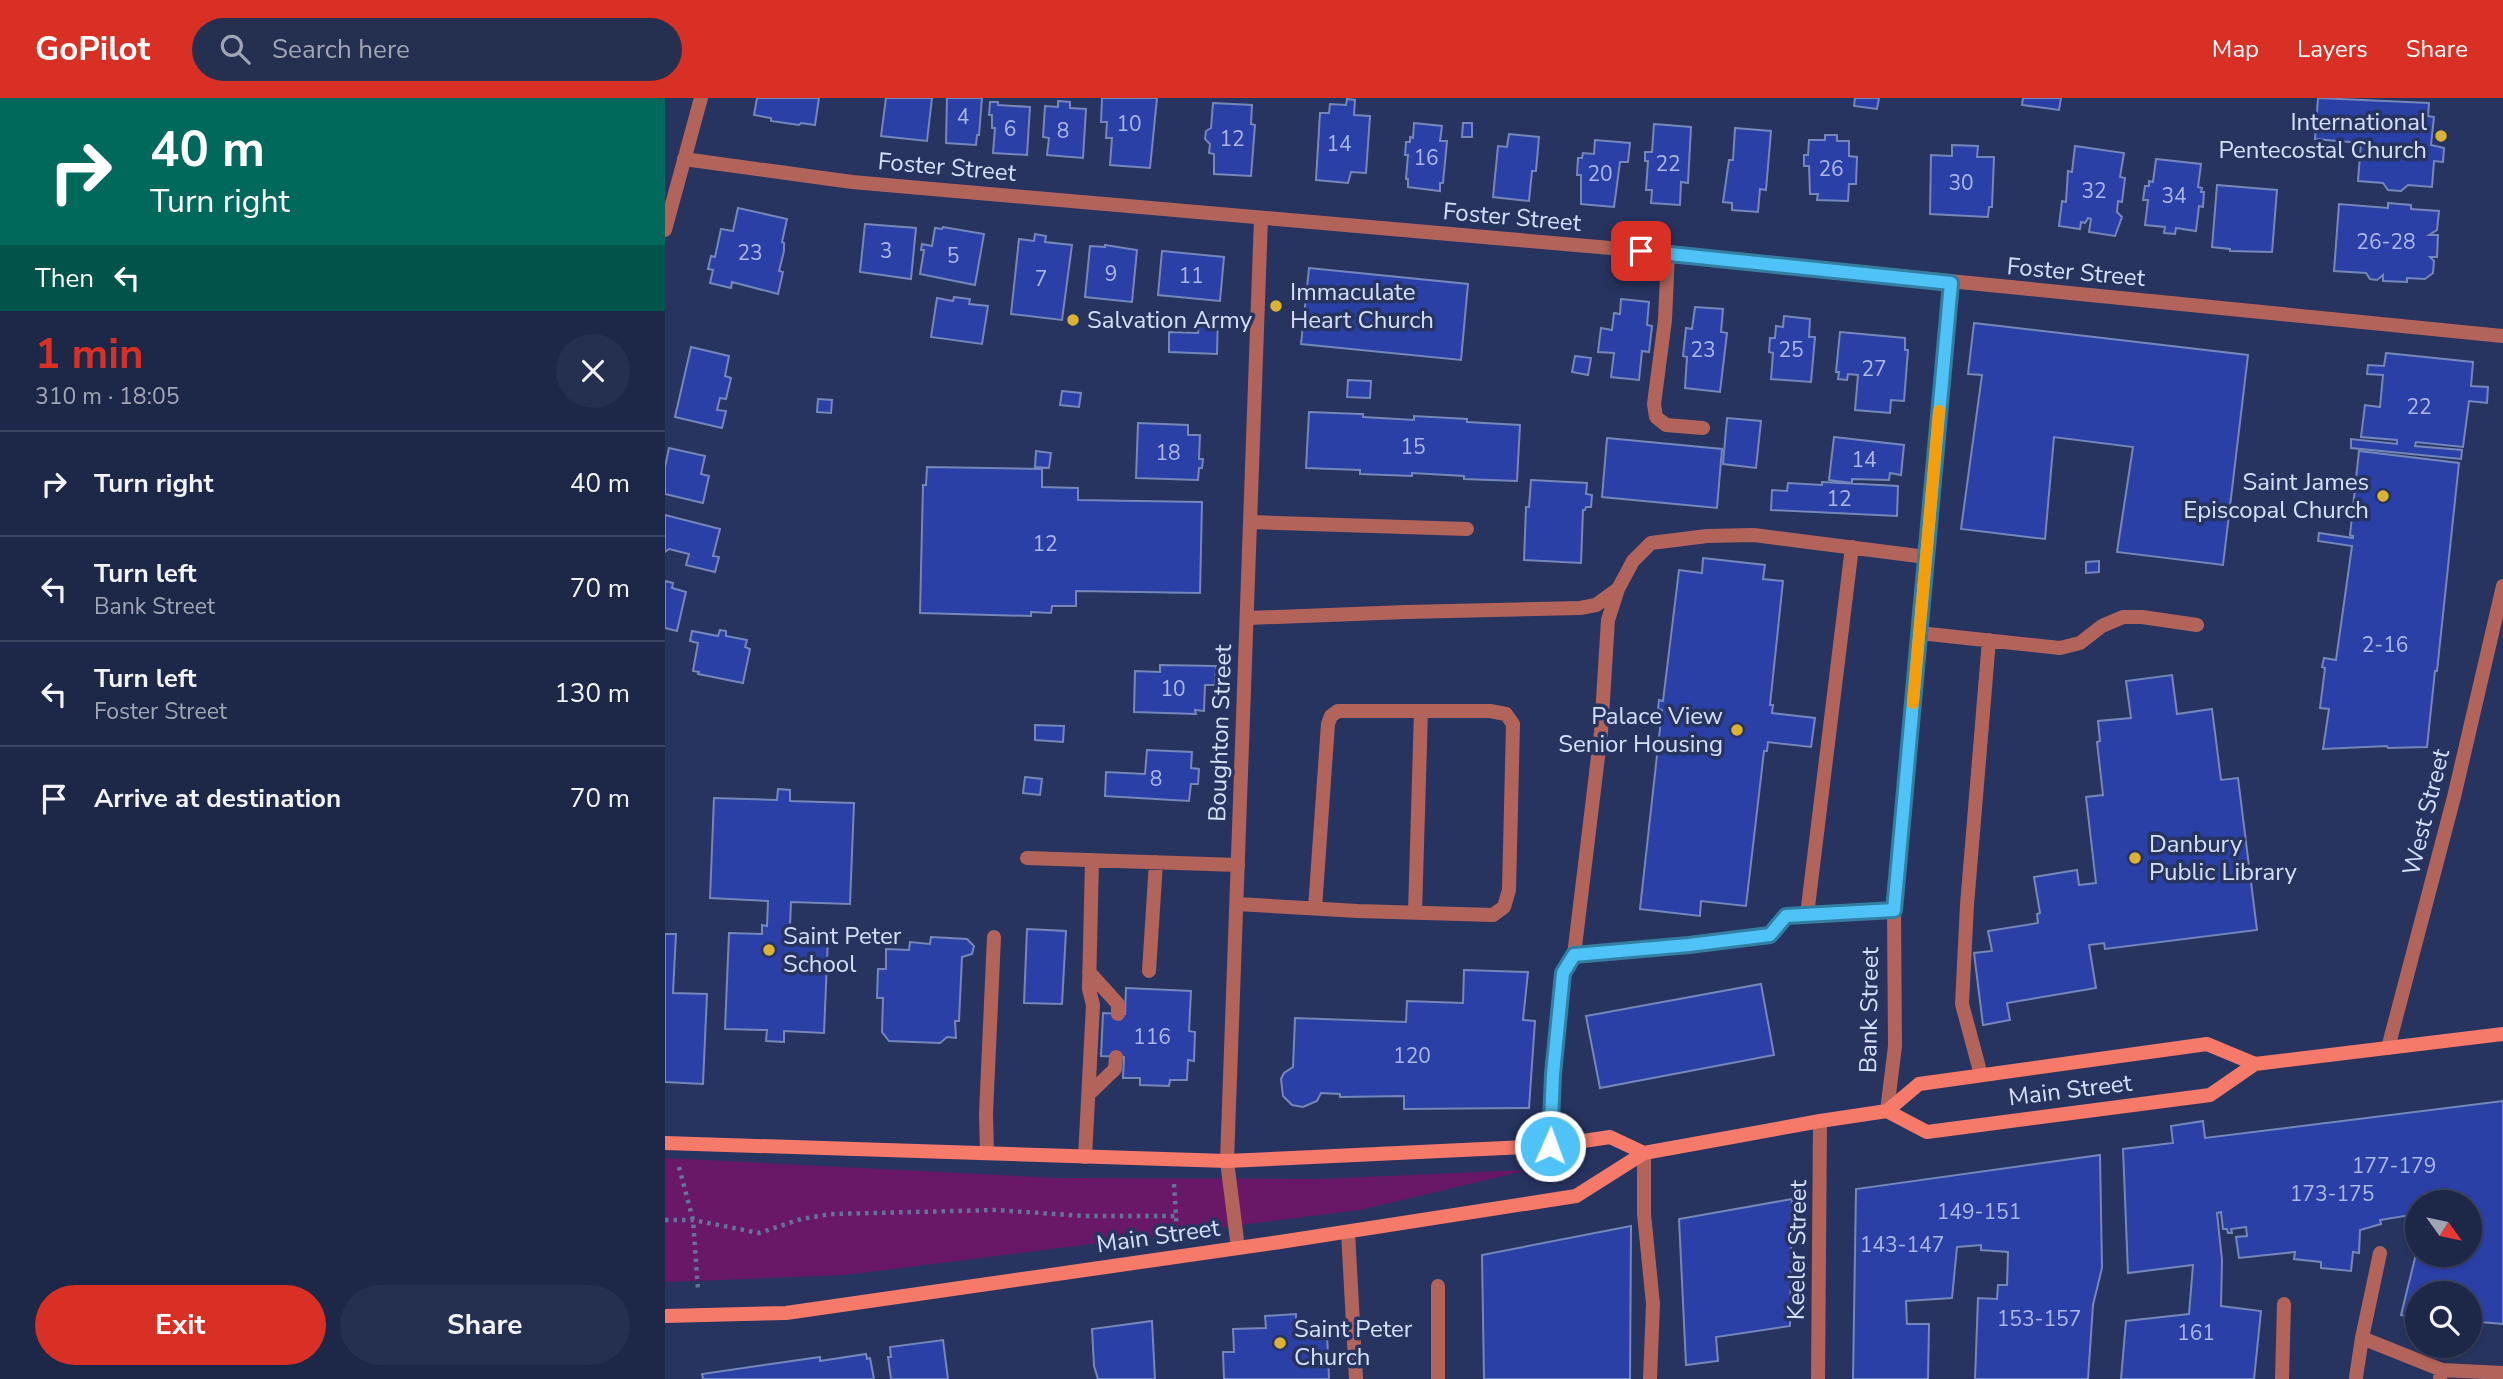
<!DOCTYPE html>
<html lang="en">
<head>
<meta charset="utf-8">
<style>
  :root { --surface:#1d2748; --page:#252f4f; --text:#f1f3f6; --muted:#a0a5b4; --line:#3b4460; --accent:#d93025 }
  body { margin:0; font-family:"Nunito Sans",sans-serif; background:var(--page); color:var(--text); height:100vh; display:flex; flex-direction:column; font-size:26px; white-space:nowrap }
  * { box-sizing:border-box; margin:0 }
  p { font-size:23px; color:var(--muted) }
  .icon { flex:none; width:38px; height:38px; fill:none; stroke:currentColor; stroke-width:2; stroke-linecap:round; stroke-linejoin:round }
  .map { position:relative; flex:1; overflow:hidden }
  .side { display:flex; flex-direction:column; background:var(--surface); width:665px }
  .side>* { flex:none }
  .hud { background:#00695c; color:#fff; overflow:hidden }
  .needle { width:46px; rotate:123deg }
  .controls { position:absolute; left:1740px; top:1092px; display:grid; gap:14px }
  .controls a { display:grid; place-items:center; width:77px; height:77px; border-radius:50%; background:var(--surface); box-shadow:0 2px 5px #0004,0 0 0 2px var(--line); font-size:35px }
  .pin { position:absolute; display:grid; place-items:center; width:60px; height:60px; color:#fff; margin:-30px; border-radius:14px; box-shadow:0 4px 10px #0006 }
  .me { position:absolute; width:77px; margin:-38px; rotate:2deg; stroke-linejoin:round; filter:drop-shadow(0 0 5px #0008) }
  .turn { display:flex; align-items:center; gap:24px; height:147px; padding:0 35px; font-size:32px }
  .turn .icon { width:91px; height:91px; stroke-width:2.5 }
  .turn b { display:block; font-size:49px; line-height:60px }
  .then { display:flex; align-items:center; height:66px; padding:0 35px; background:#0003; gap:14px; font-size:26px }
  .round { display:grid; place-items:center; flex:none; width:74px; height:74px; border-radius:37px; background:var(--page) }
  .head { display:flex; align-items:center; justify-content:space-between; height:119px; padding:0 35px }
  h1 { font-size:42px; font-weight:700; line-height:52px; color:var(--accent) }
  .primary-button { display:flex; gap:14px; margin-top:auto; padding:14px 35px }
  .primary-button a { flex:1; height:80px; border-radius:42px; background:var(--accent); color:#fff; font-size:28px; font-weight:700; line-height:80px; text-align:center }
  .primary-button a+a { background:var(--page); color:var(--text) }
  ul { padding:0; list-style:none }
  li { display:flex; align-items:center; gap:21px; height:105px; padding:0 35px; border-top:2px solid var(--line) }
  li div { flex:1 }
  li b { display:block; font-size:26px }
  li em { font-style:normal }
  header { display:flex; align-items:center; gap:42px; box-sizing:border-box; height:98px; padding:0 35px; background:var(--accent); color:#fff }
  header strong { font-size:33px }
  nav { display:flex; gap:38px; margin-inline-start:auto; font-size:24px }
  .search { width:490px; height:63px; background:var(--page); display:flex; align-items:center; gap:18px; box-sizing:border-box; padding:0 24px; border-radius:38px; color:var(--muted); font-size:26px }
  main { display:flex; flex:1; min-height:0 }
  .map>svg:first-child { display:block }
  .green { fill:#691868 }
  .building { fill:#2a40a7; stroke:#7587b9; stroke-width:2 }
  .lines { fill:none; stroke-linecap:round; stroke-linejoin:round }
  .path { stroke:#667298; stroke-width:4.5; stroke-dasharray:3.5 5; stroke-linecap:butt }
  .service { stroke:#b2645a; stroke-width:14 }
  .minor { stroke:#b2645a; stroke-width:14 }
  .tertiary { stroke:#b2645a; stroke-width:14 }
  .secondary { stroke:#f67a6a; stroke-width:14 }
  .route-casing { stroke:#337fa1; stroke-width:18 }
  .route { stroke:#4fc3f7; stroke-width:12 }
  .slow { stroke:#f59e0b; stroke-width:12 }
  .poi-dot { fill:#ddb233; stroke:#273460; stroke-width:2.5 }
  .labels { text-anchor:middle; stroke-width:7; stroke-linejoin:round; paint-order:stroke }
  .number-label { font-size:21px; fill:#abb8e6 }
  .poi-label { font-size:24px; fill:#d6e0fb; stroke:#273460; text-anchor:start }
  .street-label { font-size:24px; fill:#d6e0fb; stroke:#273460 }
</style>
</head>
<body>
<header>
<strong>GoPilot</strong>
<div class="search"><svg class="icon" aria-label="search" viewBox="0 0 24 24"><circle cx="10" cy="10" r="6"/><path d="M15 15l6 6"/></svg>Search here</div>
<nav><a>Map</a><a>Layers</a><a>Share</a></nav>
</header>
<main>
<section class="side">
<div class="hud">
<div class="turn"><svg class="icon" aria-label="right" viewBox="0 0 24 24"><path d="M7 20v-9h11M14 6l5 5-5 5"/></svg><div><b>40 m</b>Turn right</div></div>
<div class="then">Then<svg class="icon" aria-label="left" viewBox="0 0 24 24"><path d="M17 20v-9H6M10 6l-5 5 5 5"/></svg></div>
</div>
<div class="head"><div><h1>1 min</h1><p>310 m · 18:05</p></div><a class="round"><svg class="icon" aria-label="close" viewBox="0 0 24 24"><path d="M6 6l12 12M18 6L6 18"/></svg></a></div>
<ul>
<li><svg class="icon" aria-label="right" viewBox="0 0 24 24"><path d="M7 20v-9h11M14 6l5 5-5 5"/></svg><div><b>Turn right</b></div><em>40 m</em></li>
<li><svg class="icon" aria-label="left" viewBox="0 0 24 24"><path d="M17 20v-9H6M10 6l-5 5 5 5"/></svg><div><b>Turn left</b><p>Bank Street</p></div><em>70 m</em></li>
<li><svg class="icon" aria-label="left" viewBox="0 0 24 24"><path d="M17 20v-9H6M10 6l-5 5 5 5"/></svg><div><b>Turn left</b><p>Foster Street</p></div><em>130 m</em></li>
<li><svg class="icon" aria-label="arrive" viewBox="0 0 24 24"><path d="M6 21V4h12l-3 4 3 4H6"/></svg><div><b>Arrive at destination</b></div><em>70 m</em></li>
</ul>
<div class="primary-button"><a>Exit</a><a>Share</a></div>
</section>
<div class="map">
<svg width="1838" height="1281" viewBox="0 0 1838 1281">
  <rect width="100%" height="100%" fill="#273460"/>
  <path class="green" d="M0 1060 392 1080 654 1081 863 1072 695 1112 180 1177 0 1184Z"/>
  <path class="building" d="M92 0H154L150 27 136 25 134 27 106 23V20L89 17Z
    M221 0H267L262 43 216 38Z
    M282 0H317L314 37H312L311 47 281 45Z
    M437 0H492L485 70 445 67 447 40H441L442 24H436Z
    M1190 0H1214L1212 11 1189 8Z
    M1358 0H1396L1394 12 1357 7Z
    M1653 0 1764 5 1763 18 1769 19 1766 47 1779 50 1778 64 1769 63 1767 89 1743 87 1736 93 1723 92 1718 85 1693 83 1696 45 1650 41Z
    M682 1 690 2 689 17 705 18 701 75 686 74 683 85 651 82 655 15H664L665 6 681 7Z
    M393 3 405 4V10L421 11 418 60 382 57 384 40 378 39 380 8 393 9Z
    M325 4H333V7L365 9 362 57 328 55 330 30H327V17H324Z
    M548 5 587 7 586 26 590 27 586 78 549 76V56L544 55 545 46 540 41 541 33 546 30Z
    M749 25 777 28 775 43H782L778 85H775V93L743 89V81H741L743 57H740L741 44H745V39L748 40Z
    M798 25H807V39H797Z
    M989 26 1026 29 1023 85 1016 84 1015 107 986 105 987 92H981L983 63H980V54H987Z
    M1070 30 1106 33 1101 92 1095 91 1093 114 1067 112V105L1058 104 1064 62H1068Z
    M844 36 874 39 871 73H867L864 103 828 99 833 48 842 49Z
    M1160 37H1172V43H1184V58L1192 59 1191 86H1184L1183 103 1152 102 1153 96H1145L1144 68H1139V57H1143L1144 42H1160Z
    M930 42 965 45 963 64H955L949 109 916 106V77H912L913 60H917L918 55 929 56Z
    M1287 47 1313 48 1312 59H1329L1327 109H1324L1323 119 1265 116 1266 57 1287 58Z
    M1410 48 1459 55 1455 79 1460 80 1457 104 1453 103 1452 114 1457 119 1450 138 1424 134 1426 121 1423 120 1420 125 1416 124 1415 131 1394 128 1397 103 1401 104 1403 73 1407 74Z
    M1491 61 1536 66 1533 89 1537 90 1536 94H1539L1538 109 1534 108 1531 133 1511 130 1510 136 1499 135 1500 129 1480 127 1483 102H1478L1480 88H1484V83L1488 84Z
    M1552 87 1612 92 1607 154 1565 153V151L1547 149Z
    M1723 105 1746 107V111L1774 113 1772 132 1764 137H1773L1772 159H1765L1769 163 1768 175 1760 181 1742 180V184L1718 183V177L1712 182 1705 181 1701 175 1669 173 1674 106 1723 110Z
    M73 110 122 121 117 144 119 145V153L114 173 118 174 113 196 67 184 66 190 45 185 48 172 43 171 46 158 50 159 56 131 68 133Z
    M200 126 251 130 246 181 195 174Z
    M278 129 319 136 310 187 255 176 259 152H256L257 146 267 148 270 130 277 131Z
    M370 136 381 138 380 144 407 147 397 222 346 216 354 141 369 143Z
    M440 147 472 152 467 204 420 199 425 148 440 149Z
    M497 153 559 159 555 203 493 197Z
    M644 170 803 186 796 262 636 246Z
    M289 199 305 201 304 206 323 208 317 246 266 239 272 200 288 203Z
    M956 201 984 204 982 227 987 228 984 254 977 253 974 282 946 279 949 255 933 254 936 230 947 232 949 215 955 216Z
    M1030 209 1058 211 1056 234 1062 235 1055 294 1020 290 1022 259 1018 258 1021 230 1027 231Z
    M534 217 553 218 552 256 504 254V234L533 235Z
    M1119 218 1145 221 1144 239H1150L1146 284 1106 281 1108 255 1104 254 1105 240H1110L1111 228 1118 229Z
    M1309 225 1583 257 1558 467 1452 454 1468 349 1389 339 1380 441 1296 431 1317 277 1303 276Z
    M1175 234 1240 240V252H1243L1239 303 1226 302 1225 315 1190 312 1193 277 1183 276 1182 282 1173 281 1174 274H1171Z
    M26 249 64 258 60 278 66 280 61 301 55 300 52 312 61 313 57 330 10 319Z
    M1721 255 1808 264 1806 288 1823 289 1822 305 1804 303 1798 349 1751 344 1750 348 1797 352 1796 361 1686 350V341L1732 346V342L1696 339 1700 307 1715 309 1718 277 1702 276 1703 267 1719 268Z
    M910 258 926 260 923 277 907 274Z
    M683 282 706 283 705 300 682 299Z
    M397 293 416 295 414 309 395 307Z
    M153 301 167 302 166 315 152 314Z
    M644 314 695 316H698V319L749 322V318L802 321V324L855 327 852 383 799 381V378L747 375V378L695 376V372L641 370Z
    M1062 320 1096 323 1091 370 1058 366Z
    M473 325 523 327V337H535L534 361H538L537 370H534L533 382 471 380Z
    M1169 339 1239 347 1236 377 1225 375 1224 382 1187 381V385L1164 382Z
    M942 340 1057 351 1052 410 937 399Z
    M4 350 40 358 36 376 44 378 38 405 0 396V369Z
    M371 353 386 355 384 370 370 369Z
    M1694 353 1794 365 1772 573H1770L1762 649 1723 650 1722 648 1658 651 1664 611 1655 610 1660 570 1657 569 1659 560 1671 562 1687 448 1653 443 1654 435 1688 440V438L1685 437Z
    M262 369 377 371V389L413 390V402L537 404 535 495 411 493V508H387L386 515 366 514V518L255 515 258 387H261Z
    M866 382 922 385 921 396 927 397 926 409H921L920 412H918L916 465 859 462 861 409H864Z
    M1157 384 1233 388 1232 418 1106 412 1107 392 1122 393 1123 385 1157 387Z
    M0 417 55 431 48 458 54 459 50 474 21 467 24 456 4 451 0 454Z
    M1038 460 1100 467 1098 481 1118 483 1105 607H1108L1107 615 1150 620 1146 649 1103 644 1102 653H1099L1081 808 1036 803 1035 818 975 811 997 612 993 611 994 602 998 603 1014 472 1037 475Z
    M1434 463V474L1421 475V464Z
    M0 483 8 485 7 490 21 494 12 533 0 530Z
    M55 532 61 533V538L82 542 80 549 85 551 78 585 33 576 34 574 28 573 33 545 25 543 27 533 53 538Z
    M495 567 551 568 550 587H540L539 613 530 612 531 616 469 614 470 573 495 574Z
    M1507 577 1512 616 1547 611 1556 682 1573 680 1592 832 1440 851 1439 845 1424 847 1431 890 1342 905 1345 922 1318 927 1309 855 1327 853 1323 833 1373 825 1372 816 1375 815 1369 779 1412 772 1414 787 1431 785 1421 699 1438 697 1432 644 1435 643 1433 623 1466 620 1461 583Z
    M370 627 399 628 398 644 370 642Z
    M482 652 527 654 526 670 534 671 533 686H526L524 703 440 698 441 674 480 676Z
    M360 679 377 681 375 697 358 695Z
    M113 691 125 692V703L189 705 185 806 126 804 125 828H129V838L163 839 159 935 119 933V944L101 943 102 932 60 931 64 835 97 836V827L102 828 103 803 45 800 49 700 112 702Z
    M362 831 401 833 397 906 359 905Z
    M0 836H11L8 895 42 896 38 986 0 984Z
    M266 839 302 841 309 848 307 856 297 859 294 923H290L291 940 282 939 275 945 224 943 217 934 218 900H212L213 871H221V851L244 852 245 844 265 846Z
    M799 872 863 874 858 922 870 923 864 1010 739 1011V998L675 999V996L656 995 652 1003 638 1009 627 1007 618 998 616 981 619 975 628 969 630 920 741 924 742 903 798 905Z
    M1096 886 1109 957 935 990 921 918Z
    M461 890 526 893 524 933 530 934 529 963 523 962 522 982H505L504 988 475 987V980H458L459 959 436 958 438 915 460 916Z
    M1838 1003V1226L1804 1223V1195H1752V1218L1736 1217 1752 1152V1157H1804V1104H1752V1116L1715 1122 1716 1126 1695 1132 1694 1155 1688 1154 1686 1173 1656 1170V1164L1629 1161 1630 1154 1574 1160 1571 1139 1582 1138 1581 1129 1566 1131 1567 1135H1563L1562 1131H1558L1556 1114 1552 1115 1557 1162 1556 1208 1596 1213 1589 1281H1456L1461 1223 1524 1216 1528 1167 1463 1175 1458 1051 1508 1045 1506 1028 1538 1023 1540 1040Z
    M1435 1057 1437 1170 1428 1207 1423 1281H1310L1313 1200 1332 1201 1333 1187H1342L1343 1154 1316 1152V1147L1292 1149 1287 1200 1241 1203 1242 1226H1264L1263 1281H1188L1191 1091Z
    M1127 1101 1125 1228 1051 1239 1053 1263 1021 1267 1014 1121Z
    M966 1128 965 1281H819L817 1157Z
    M631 1216V1236L662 1235 664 1281H559L558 1254H569L568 1231 601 1230 600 1218Z
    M487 1223 490 1281H433L429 1268 427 1231Z
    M278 1242 283 1281H226L223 1259H226L225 1249Z
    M201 1256 202 1261 205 1260 209 1281H38L37 1276 155 1259V1263Z"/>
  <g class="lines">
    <path class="path" d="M14 1069 28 1122 33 1192
      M509 1086 512 1135
      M0 1122H28L94 1135 136 1121 166 1116 331 1112 420 1118H510"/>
    <path class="service" d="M1003 155 1000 222 989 306 991 319 1001 327 1038 330
      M585 424 802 431
      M1187 449 1142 817 1229 812
      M953 491 943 522 936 634 909 857 1024 847 1105 837 1121 818 1142 817
      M582 520 741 514 915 510 931 507 953 491 968 463 986 445 1042 438 1089 437 1261 459
      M1254 535 1395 550 1415 545 1437 528 1458 519H1477L1532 527
      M362 760 573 767
      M572 806 693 813 828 817 839 809 844 792 848 626 841 616 825 613H673L666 618 663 626 650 810
      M750 815 756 613
      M484 873 491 764
      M424 874 453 906V916
      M1316 977 1297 906 1302 807 1324 542
      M424 996 450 971 451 959
      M885 1048 888 976 898 875 909 857
      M322 1055 321 1016 329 839
      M979 1055V1116L988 1206 985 1281
      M420 1059 428 907 424 891 427 762
      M1715 1155 1697 1240 1777 1272
      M773 1188V1281
      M1691 1279 1697 1240
      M1775 1279 1777 1272 1838 1275
      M1617 1281 1619 1206"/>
    <path class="minor" d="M19 61 187 84 1003 155 1838 238
      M1723 950 1789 699 1838 488
      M1222 1013 1230 948 1229 812 1286 185
      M683 1134 691 1281
      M573 1150 562 1063 596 120
      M1153 1281 1155 1023"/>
    <path class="tertiary" d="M0 132 36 0"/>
    <path class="secondary" d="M1222 1013 1262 1034 1545 997 1590 966 1838 936
      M0 1045 562 1063 885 1048 945 1039 979 1055
      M0 1218 121 1215 615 1144 911 1098 979 1055 1155 1023 1222 1013 1254 986 1542 946 1590 966"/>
  </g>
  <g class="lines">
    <defs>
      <path id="route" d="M885 1048 888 976 898 875 909 857 1024 847 1105 837 1121 818 1229 812 1233 769 1286 185 976 153"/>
    </defs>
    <use href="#route" class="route-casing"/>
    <use href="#route" class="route"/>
    <path class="slow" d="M1248 605 1274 313"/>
  </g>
  <g class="poi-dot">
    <circle cx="1776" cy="38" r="7"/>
    <circle cx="611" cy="208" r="7"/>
    <circle cx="408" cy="222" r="7"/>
    <circle cx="1718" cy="398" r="7"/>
    <circle cx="1072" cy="632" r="7"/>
    <circle cx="1470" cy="760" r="7"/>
    <circle cx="104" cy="852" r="7"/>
    <circle cx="615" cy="1245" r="7"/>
  </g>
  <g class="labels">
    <g class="number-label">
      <text x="298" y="26">4</text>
      <text x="464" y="33">10</text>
      <text x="345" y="38">6</text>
      <text x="398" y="40">8</text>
      <text x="567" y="48">12</text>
      <text x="674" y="53">14</text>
      <text x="761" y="67">16</text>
      <text x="1003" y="73">22</text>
      <text x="1166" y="78">26</text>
      <text x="935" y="83">20</text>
      <text x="1296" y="92">30</text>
      <text x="1429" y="100">32</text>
      <text x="1509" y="105">34</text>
      <text x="1721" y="151">26-28</text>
      <text x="221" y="160">3</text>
      <text x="85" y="162">23</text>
      <text x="288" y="165">5</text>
      <text x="446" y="183">9</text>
      <text x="526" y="185">11</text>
      <text x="376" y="188">7</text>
      <text x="1038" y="259">23</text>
      <text x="1126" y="259">25</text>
      <text x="1209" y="278">27</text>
      <text x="1754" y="316">22</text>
      <text x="748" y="356">15</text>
      <text x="503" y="362">18</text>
      <text x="1199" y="369">14</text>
      <text x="1174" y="408">12</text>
      <text x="380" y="453">12</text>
      <text x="1720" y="554">2-16</text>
      <text x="508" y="598">10</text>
      <text x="491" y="688">8</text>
      <text x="487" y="946">116</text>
      <text x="747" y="965">120</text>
      <text x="1729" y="1075">177-179</text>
      <text x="1667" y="1103">173-175</text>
      <text x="1314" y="1121">149-151</text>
      <text x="1237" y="1154">143-147</text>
      <text x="1374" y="1228">153-157</text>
      <text x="1531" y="1242">161</text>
    </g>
    <g class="poi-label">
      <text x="1762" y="32" text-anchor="end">International<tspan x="1762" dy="28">Pentecostal Church</tspan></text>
      <text x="625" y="202">Immaculate<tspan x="625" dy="28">Heart Church</tspan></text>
      <text x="422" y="230">Salvation Army</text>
      <text x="1704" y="392" text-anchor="end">Saint James<tspan x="1704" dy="28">Episcopal Church</tspan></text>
      <text x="1058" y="626" text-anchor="end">Palace View<tspan x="1058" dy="28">Senior Housing</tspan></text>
      <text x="1484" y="754">Danbury<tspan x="1484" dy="28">Public Library</tspan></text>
      <text x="118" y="846">Saint Peter<tspan x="118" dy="28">School</tspan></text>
      <text x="629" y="1239">Saint Peter<tspan x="629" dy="28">Church</tspan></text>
    </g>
    <g class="street-label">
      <text transform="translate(282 69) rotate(5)" y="8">Foster Street</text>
      <text transform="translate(847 119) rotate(5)" y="8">Foster Street</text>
      <text transform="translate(1411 174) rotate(5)" y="8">Foster Street</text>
      <text transform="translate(555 635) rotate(-88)" y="8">Boughton Street</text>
      <text transform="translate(1761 714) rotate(-76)" y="8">West Street</text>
      <text transform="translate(1204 912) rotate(-89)" y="8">Bank Street</text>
      <text transform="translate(1405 992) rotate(-7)" y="8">Main Street</text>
      <text transform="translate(493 1138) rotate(-8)" y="8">Main Street</text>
      <text transform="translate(1132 1152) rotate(-89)" y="8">Keeler Street</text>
    </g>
  </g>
</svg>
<div class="controls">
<a><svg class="needle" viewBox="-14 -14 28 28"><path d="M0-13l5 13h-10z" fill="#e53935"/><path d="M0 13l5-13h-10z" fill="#a0a5b4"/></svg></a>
<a><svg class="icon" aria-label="search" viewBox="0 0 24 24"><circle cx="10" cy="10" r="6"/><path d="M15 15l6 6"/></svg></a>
</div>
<div class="pin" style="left:976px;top:153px;background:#d93025"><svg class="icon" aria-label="arrive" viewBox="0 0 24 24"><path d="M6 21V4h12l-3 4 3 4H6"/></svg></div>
<svg class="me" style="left:885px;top:1048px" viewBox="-20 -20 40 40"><circle r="17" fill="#4fc3f7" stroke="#fff" stroke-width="3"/><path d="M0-11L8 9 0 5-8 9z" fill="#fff"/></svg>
</div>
</main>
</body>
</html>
